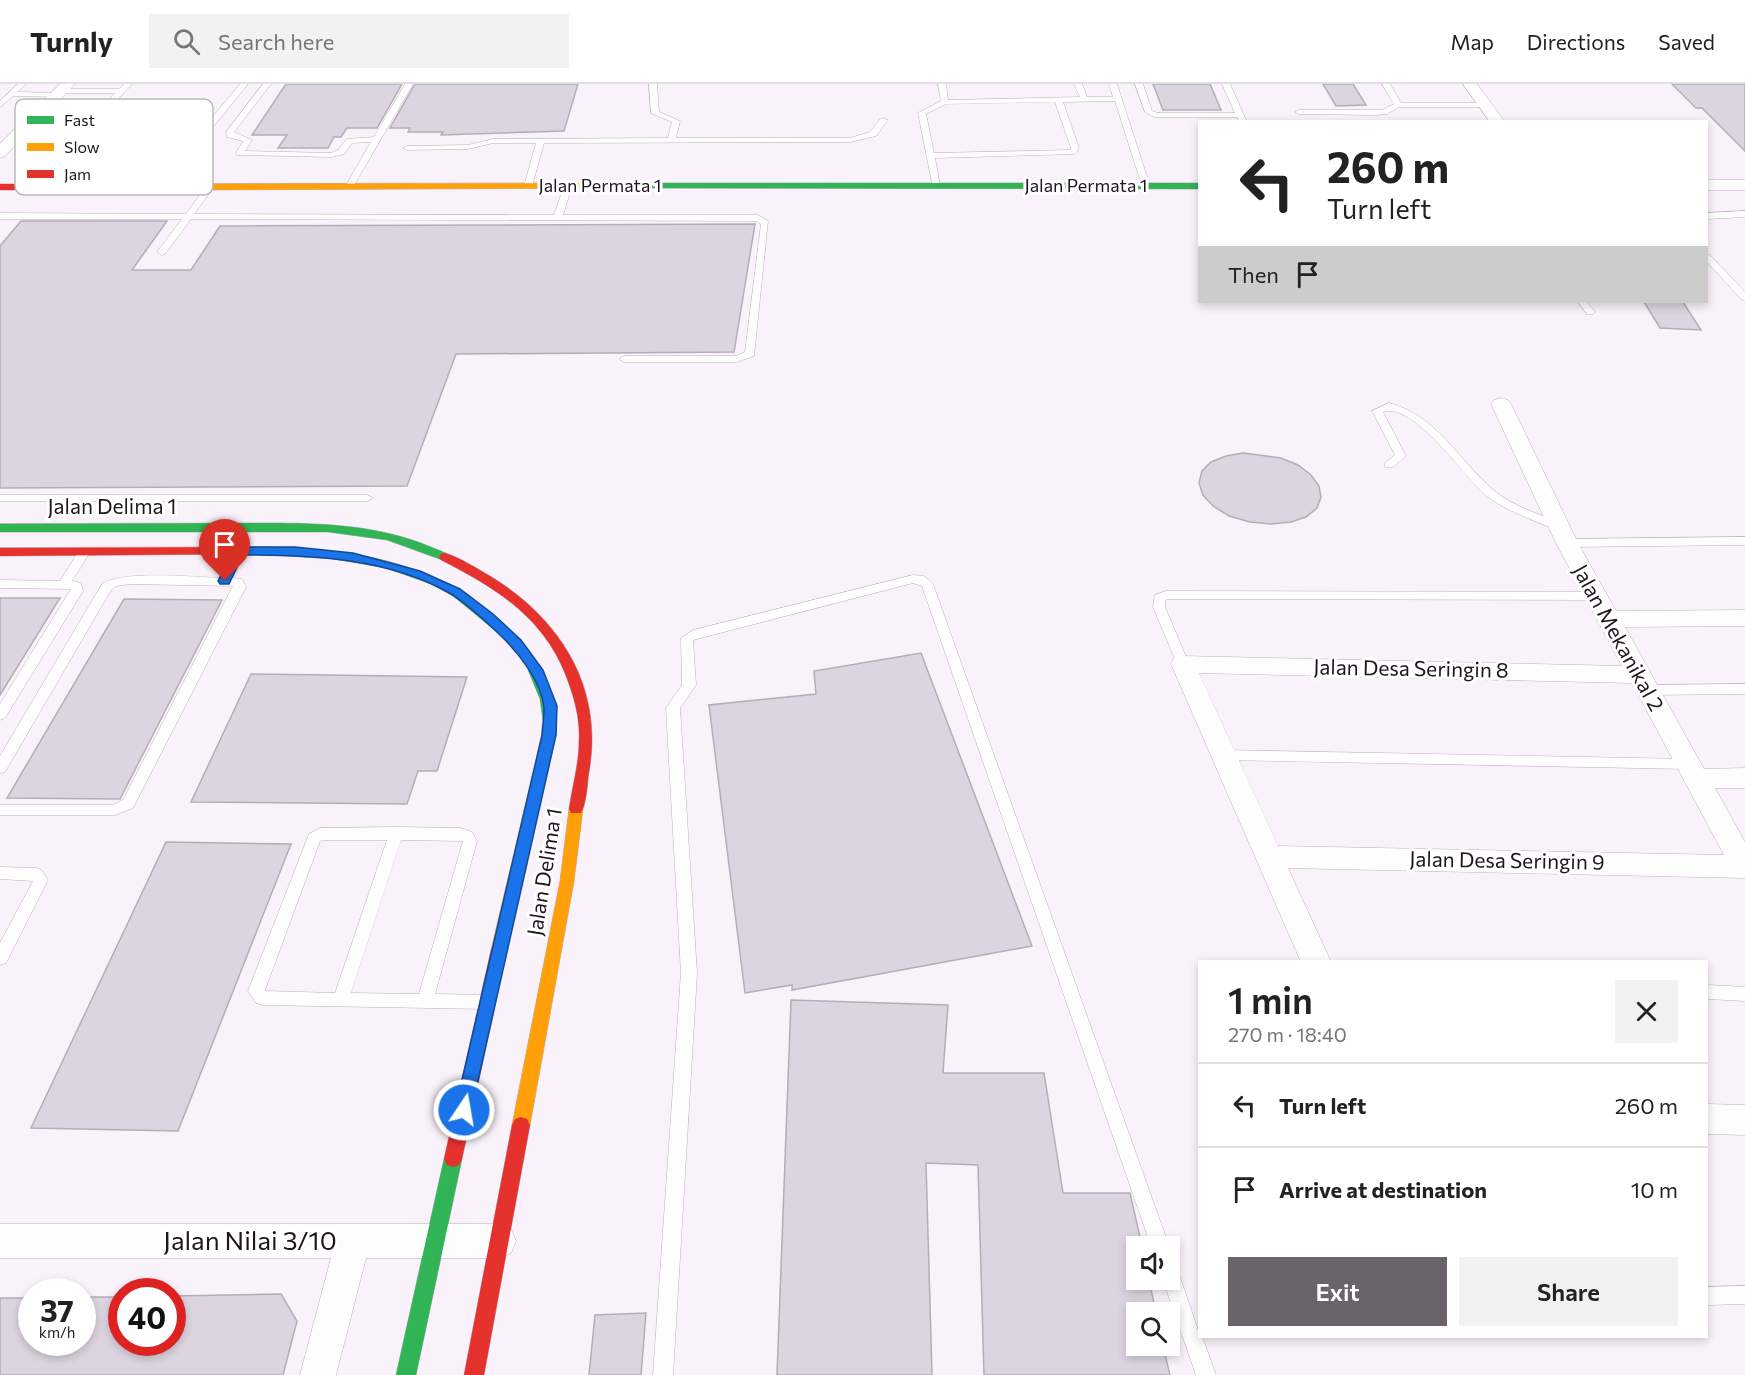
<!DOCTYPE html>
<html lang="en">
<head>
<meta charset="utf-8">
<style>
  :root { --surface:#fff; --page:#f2f2f2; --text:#222; --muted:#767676; --line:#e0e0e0; --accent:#6a636a }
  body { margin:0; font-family:Commissioner,sans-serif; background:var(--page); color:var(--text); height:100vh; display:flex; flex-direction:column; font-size:22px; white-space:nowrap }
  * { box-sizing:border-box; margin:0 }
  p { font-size:20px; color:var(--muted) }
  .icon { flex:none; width:33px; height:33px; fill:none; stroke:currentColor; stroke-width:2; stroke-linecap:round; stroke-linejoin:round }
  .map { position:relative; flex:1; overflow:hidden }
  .panel { position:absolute; left:1198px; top:876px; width:510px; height:378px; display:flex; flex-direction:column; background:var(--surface); border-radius:0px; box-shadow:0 3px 9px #0003 }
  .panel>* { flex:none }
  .guide { position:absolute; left:1198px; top:36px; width:510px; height:183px; border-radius:0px; box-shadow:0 3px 9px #0003; background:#fff; color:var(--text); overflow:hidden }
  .fabs { position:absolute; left:1126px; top:1152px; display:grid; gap:12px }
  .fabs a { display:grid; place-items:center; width:54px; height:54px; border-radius:0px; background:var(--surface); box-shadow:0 3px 9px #0003; font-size:30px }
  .speed { position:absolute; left:18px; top:1194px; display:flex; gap:12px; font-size:30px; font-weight:700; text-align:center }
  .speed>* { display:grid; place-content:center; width:78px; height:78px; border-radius:50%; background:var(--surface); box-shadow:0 3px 9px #0003; line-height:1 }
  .speed small { font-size:15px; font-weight:400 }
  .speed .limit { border:9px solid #d22; background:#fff; color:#111 }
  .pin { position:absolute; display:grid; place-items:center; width:51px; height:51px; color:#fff; margin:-62px -26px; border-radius:50% 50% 50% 0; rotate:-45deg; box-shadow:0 0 6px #0007 }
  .pin .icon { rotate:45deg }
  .me { position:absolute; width:66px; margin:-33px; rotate:12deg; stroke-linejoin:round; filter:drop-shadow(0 0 4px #0008) }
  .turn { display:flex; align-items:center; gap:21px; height:126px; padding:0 30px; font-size:27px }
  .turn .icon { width:78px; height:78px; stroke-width:2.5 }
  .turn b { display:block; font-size:42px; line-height:51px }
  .then { display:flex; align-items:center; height:57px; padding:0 30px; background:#0003; gap:12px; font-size:22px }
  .round { display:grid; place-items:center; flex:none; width:63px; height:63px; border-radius:0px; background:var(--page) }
  .headline { display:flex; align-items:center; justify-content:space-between; height:102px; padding:0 30px }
  h1 { font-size:36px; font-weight:600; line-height:45px }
  .cta { display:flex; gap:12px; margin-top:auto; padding:12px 30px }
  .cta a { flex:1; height:69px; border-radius:0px; background:var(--accent); color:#fff; font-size:24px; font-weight:600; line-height:69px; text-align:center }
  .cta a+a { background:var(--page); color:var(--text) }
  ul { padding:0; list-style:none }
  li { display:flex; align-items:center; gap:18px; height:84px; padding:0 30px; border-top:2px solid var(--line) }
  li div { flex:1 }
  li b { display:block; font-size:22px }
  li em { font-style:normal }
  header { display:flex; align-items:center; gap:36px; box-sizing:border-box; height:84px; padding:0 30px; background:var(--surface); border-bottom:2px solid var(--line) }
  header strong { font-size:28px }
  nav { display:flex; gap:33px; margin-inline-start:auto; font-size:21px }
  .search { width:420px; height:54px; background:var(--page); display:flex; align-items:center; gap:15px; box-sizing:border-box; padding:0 21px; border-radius:0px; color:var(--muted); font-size:22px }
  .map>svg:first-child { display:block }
  .building { fill:#dcd5e1; stroke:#b2aeb5; stroke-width:1.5 }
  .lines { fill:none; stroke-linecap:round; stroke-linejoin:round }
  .lane-casing { stroke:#b9b2b9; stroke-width:1 }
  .street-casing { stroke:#b9b2b9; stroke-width:1 }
  .fast-casing { stroke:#b9b2b9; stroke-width:1 }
  .slow-casing { stroke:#b9b2b9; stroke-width:1 }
  .jam-casing { stroke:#b9b2b9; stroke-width:1 }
  .lane { fill:#fefdfe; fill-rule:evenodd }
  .street { fill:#fefdfe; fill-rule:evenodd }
  .fast { fill:#30b455; fill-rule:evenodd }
  .slow { fill:#ff9f0a; fill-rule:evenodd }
  .jam { fill:#e5322d; fill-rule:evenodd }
  .route { fill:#1a73e8; stroke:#114b97; stroke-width:1.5 }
  .labels { text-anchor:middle; stroke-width:6; stroke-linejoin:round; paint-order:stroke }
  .far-street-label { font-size:18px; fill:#1d161d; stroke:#fff }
  .street-label { font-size:21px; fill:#1d161d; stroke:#fff }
  .near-street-label { font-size:26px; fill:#1d161d; stroke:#fff }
  .key { fill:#fff; stroke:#bbb9bb; stroke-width:1.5 }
  .key-label { font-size:16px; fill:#1d161d }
</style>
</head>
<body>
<header>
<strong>Turnly</strong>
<div class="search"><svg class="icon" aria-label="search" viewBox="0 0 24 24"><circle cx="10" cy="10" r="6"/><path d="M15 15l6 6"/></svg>Search here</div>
<nav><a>Map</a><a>Directions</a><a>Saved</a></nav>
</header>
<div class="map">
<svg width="1745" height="1291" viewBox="0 0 1745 1291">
  <rect width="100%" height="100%" fill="#faf2fa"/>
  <path class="building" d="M286 0H402L377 44H347L341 53H334L328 64H278L287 51H252Z
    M415 0H578L564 47 441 51 443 48H408L410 44H390Z
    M1153 0H1210L1221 26H1163Z
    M1323 0H1353L1366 21 1336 22Z
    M1672 0H1745V67L1702 24H1696Z
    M21 137H167L132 186H191L220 142 755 140 734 268 456 270 407 402 0 404V162Z
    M1644 218H1683L1701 246 1660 244Z
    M1243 369 1281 374 1298 381 1311 391 1319 402 1321 413 1317 424 1306 433 1291 438 1271 440 1250 438 1229 432 1213 422 1203 411 1199 399 1202 387 1211 378 1226 372Z
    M0 514H60L0 611Z
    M124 515 222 516 120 715 7 714Z
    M921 569 1032 862 792 906V901L745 909 709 621 816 610 814 587Z
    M251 590 467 593 437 687H418L407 720 191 718Z
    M166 758 291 760 178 1047 31 1044Z
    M791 916 948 921 943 989H1044L1063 1109H1130L1142 1162H1137V1196H1149L1156 1228H1137V1262H1163L1170 1291H984L978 1081 926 1079 932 1291H777Z
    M281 1210 297 1237 283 1291H0V1214H32V1258H82V1213H122V1258H172V1212Z
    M646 1229 641 1291H589L595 1231Z"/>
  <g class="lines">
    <defs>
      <path id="lane" d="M18 0H26L18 8 58 9 62 11 58 13 13 12 0 23V17Z
        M124 0H132L105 29 88 36 58 69 179 70 185 66 240 0H248L191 70 183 74H172L149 105 146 106 142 103 164 74H57L49 69 82 32 99 25 115 9H58V5H119Z
        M263 0H271L234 48 252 56 245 67 331 69 338 66 347 55 374 53 405 0H413L353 103 349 106 345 103 371 58 352 59 344 70 332 73 237 71 236 69 243 57 227 53 226 48Z
        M649 0H657L659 28 680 37 676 54H850L870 48 881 34 888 36 876 52 850 58 544 59 532 102 528 105 524 102 536 59H493L468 65 407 66 403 64 407 62 468 61 493 55 668 54 672 38 651 29Z
        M938 0H946L948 16 1080 13 1074 0H1082L1087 13H1113L1109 0H1117L1150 102 1146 105 1142 102 1115 17 1063 18 1079 64 1075 70 935 74 940 102 933 104 918 29 941 17ZM1055 18 1071 64 1070 66 934 69 926 30 946 20Z
        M1135 0H1143L1152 27 1158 29H1235L1222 0H1230L1246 36 1239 38 1237 33H1154L1145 28Z
        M1382 0H1390L1401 19H1486L1490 21 1486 23H1399L1387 30 1376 31 1299 30 1295 28 1299 26H1382L1394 20Z
        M568 99 572 102 563 131H758L768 137 754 272 737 278H624L619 275 624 272H736L745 268 761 140 756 137 191 135 165 170 162 171 157 168 182 135H0V129L186 130 207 101 210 100 214 103 194 130 554 131 564 102Z
        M1745 127V133L1707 135V129Z
        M1707 170 1710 171 1745 208V217L1742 216 1707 178Z
        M1578 218H1587L1595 228 1593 230H1587Z
        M1389 319C1436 331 1458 375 1492 405 1512 422 1539 430 1563 440L1565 443 1563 446H1555C1532 435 1508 428 1488 413 1465 395 1414 317 1383 328L1406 372 1393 383H1385V379L1395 371 1372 327Z
        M0 411H367L373 414 367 417H0Z
        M1745 453V461L1567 463 1561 459 1567 455Z
        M239 463 245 467 232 494 242 495 246 503 133 724 115 731H0V721H113L123 716 233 502 130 500 116 502 111 506 5 688 0 689V672L102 500C122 486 193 493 220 494L233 467Z
        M84 464 90 468 72 497 81 499 83 507 5 634 0 636V620L71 505 0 504V496L60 497 80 465Z
        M913 491 924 492 933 500 1169 1162H1151L922 502 913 499 693 556 696 601 680 624 697 889 673 1291H653L681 889 666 624 682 601 681 554 693 546Z
        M1166 507 1595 508 1601 512 1595 516 1168 515 1165 516V523L1189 580 1183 584 1177 580 1153 523 1155 511Z
        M1745 600V610L1647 611 1640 606 1647 601Z
        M1224 666 1687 675 1692 676 1694 680 1692 684 1687 685 1224 676 1217 671Z
        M396 743 461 744 472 748 477 757 435 910 486 911 492 913 494 918 492 923 486 925 262 921 256 919 248 907 309 750 320 744ZM323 756H387L335 909 266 907 265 906 320 757ZM401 756 463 757 419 910 351 909Z
        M0 783 36 784 41 786 48 796 6 879 0 881V859L33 797 0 795Z
        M1707 901 1745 903V917L1707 915Z
        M1170 1181 1177 1184 1179 1190 1200 1252H1202L1216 1291H1196L1163 1196H1170Z
        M1745 1202V1220L1707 1221V1203Z"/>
      <path id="street" d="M60 0H75L5 72 0 74V60Z
        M1463 0H1477L1505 38H1490Z
        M1707 96H1745V106H1707Z
        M1501 314 1508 316 1511 320 1578 459 1616 527 1745 526V542L1625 543 1704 685 1745 684V704H1715L1745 758V794L1288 784 1331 878H1301L1171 580 1174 574 1183 572 1622 582 1556 459 1491 320 1494 316ZM1199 589 1632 599 1724 771 1278 762Z
        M1707 1020 1745 1021V1051L1707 1050Z
        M0 1140H499L511 1145 516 1157 511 1169 499 1174H366L336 1291H300L331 1174H0Z"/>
      <path id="fast" d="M625 99H1200V105L622 104V100Z
        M267 439C322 439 379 441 431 463 438 466 446 468 451 473L445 477 387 456 328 448H0V440Z
        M259 463C354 465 434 475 506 542 535 569 555 600 556 641L554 644H544L540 615 526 581 502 552 453 512 431 500 386 484 334 475 255 470 253 467 255 464Z
        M453 1067 459 1069 462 1075 416 1291H396L444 1075 447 1069Z"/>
      <path id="slow" d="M625 99 628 100V104L182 106 178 103 182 100Z
        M549 636 556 641V651L507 866 504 871 499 872 494 871 491 866 542 651V641Z
        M576 720 581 721 583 725 574 797 530 1041 527 1047 521 1049 515 1047 512 1041 560 797 569 725 571 721Z"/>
      <path id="jam" d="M0 100H182L186 103 182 106H0Z
        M259 463 263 464 265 467 263 470 0 472V464Z
        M445 469C461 474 476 484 490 492 561 535 604 604 589 688 587 701 587 718 581 729H571L569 725C572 703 579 680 579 657 580 639 576 620 570 603 549 537 500 506 441 476L439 473 441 470Z
        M499 860 504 861 507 866 462 1075 459 1081 453 1083 447 1081 444 1075 491 866 494 861Z
        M521 1033 527 1035 530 1041 484 1291H464L512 1041 515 1035Z"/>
    </defs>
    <use href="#lane" class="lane-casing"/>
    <use href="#street" class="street-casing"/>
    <use href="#fast" class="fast-casing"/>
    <use href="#slow" class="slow-casing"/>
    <use href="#jam" class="jam-casing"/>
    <use href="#lane" class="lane"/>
    <use href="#street" class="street"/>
    <use href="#fast" class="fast"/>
    <use href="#slow" class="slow"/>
    <use href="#jam" class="jam"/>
  </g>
  <path class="route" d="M239 463H295L353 469 420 487 460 505 493 530 521 556 543 586 557 622 556 651 470 1032 464 1034 458 1032 455 1026 542 651C543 642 544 633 544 624 542 598 518 568 500 551 485 537 469 521 451 510 389 474 313 471 243 471L229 500H220L218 497 233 467Z"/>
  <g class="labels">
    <g class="far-street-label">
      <text x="600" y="108">Jalan Permata 1</text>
      <text x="1086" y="108">Jalan Permata 1</text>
    </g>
    <g class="street-label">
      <text x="112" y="430">Jalan Delima 1</text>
      <text transform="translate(1618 554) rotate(61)" y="7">Jalan Mekanikal 2</text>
      <text transform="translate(1411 585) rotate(1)" y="7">Jalan Desa Seringin 8</text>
      <text transform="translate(1507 777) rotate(1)" y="7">Jalan Desa Seringin 9</text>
      <text transform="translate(545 788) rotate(-81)" y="7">Jalan Delima 1</text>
    </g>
    <g class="near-street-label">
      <text x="250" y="1166">Jalan Nilai 3/10</text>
    </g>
  </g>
  <rect x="15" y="15" width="198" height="96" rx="9" class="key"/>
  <rect x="27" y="32" width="27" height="8" fill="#30b455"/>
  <rect x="27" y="59" width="27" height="8" fill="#ff9f0a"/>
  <rect x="27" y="86" width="27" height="8" fill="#e5322d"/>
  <g class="key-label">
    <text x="64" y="42">Fast</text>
    <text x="64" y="69">Slow</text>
    <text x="64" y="96">Jam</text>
  </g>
</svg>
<div class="fabs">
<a><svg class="icon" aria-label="sound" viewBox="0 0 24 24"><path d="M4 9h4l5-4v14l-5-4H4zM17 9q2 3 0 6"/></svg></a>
<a><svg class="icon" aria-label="search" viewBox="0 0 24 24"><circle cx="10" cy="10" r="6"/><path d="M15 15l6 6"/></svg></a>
</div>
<div class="speed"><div>37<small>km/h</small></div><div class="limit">40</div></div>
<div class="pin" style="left:225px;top:497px;background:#d93025"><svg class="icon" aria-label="arrive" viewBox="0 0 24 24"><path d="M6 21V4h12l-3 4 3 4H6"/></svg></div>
<svg class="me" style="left:464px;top:1026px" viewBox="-20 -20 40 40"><circle r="17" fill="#1a73e8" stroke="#fff" stroke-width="3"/><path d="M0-11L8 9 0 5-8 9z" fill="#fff"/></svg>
<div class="guide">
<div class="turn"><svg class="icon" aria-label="left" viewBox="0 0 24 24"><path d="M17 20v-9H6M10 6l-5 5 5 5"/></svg><div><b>260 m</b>Turn left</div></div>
<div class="then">Then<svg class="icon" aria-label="arrive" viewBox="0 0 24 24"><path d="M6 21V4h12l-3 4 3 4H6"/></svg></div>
</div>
<section class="panel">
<div class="headline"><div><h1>1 min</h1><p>270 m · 18:40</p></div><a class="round"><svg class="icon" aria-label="close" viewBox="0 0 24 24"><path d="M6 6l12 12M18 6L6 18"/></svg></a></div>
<ul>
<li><svg class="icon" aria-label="left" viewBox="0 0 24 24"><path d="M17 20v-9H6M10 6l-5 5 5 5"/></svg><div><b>Turn left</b></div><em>260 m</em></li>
<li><svg class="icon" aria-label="arrive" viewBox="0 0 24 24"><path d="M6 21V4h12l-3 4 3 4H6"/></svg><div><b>Arrive at destination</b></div><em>10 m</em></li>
</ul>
<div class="cta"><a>Exit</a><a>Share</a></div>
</section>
</div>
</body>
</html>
